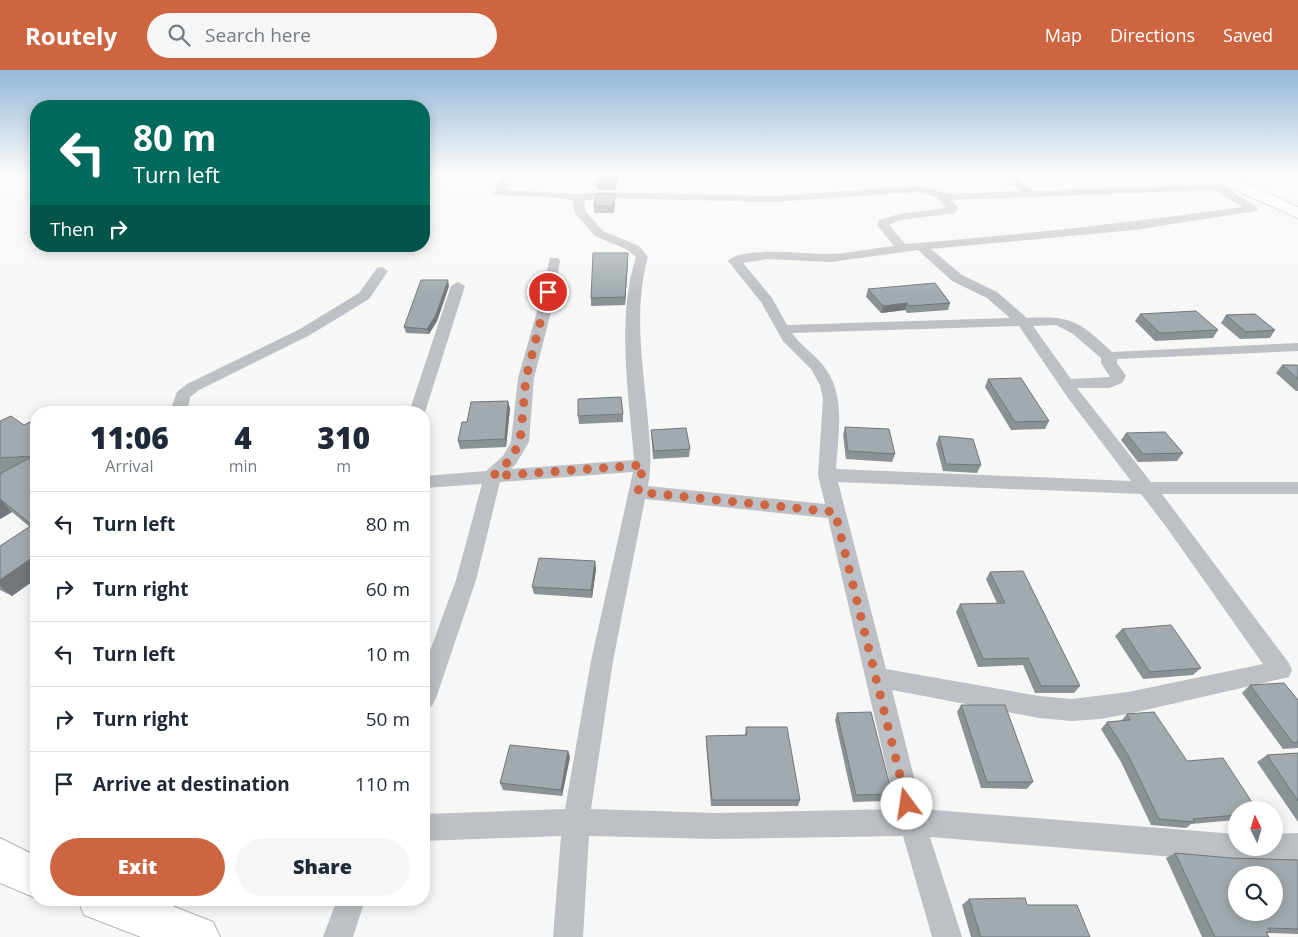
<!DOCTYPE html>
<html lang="en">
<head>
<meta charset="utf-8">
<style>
  :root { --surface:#fff; --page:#f6f6f7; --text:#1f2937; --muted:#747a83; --line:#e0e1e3; --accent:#cc6540 }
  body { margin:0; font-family:"Open Sans",sans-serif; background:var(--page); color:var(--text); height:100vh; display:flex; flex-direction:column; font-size:19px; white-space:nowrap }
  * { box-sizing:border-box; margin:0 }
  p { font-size:16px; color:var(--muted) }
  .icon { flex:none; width:28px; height:28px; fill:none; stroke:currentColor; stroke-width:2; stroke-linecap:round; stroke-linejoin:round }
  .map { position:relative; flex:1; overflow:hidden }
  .sheet { position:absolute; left:30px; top:336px; width:400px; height:500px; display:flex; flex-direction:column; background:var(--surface); border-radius:20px; box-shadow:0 2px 12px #0003 }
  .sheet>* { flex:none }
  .guide { position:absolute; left:30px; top:30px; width:400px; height:152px; border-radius:20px; box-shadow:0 2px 12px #0003; background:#00695c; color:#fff; overflow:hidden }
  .needle { width:32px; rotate:355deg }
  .controls { position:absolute; left:1228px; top:731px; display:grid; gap:10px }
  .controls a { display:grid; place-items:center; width:55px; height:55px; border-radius:50%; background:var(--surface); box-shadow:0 2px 12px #0003; font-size:25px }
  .pin { position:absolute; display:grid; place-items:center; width:42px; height:42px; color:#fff; margin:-21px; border:2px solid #fff; border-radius:50%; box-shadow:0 1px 5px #0007 }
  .me { position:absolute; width:55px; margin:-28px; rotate:346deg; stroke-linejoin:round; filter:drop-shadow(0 0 4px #0008) }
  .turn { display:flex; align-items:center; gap:18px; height:105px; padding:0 20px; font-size:22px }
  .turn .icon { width:65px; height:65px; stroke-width:2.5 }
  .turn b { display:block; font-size:35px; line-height:42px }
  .then { display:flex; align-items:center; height:48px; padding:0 20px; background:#0003; gap:10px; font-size:19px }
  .eta { display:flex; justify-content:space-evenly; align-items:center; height:85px; text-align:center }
  .eta b { font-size:30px; font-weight:800; line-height:35px }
  .button { display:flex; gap:10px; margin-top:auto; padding:10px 20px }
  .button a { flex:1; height:58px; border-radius:30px; background:var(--accent); color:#fff; font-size:20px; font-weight:800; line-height:58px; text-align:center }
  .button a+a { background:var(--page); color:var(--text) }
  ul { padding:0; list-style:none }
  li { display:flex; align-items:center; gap:15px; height:65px; padding:0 20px; border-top:1px solid var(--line) }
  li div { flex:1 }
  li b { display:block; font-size:19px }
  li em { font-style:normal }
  header { display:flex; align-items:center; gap:30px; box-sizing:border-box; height:70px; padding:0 25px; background:var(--accent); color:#fff }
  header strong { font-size:24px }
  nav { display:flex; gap:28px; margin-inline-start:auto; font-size:18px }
  .search { width:350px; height:45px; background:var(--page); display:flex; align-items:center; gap:12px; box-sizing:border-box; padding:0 18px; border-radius:28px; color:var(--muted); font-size:19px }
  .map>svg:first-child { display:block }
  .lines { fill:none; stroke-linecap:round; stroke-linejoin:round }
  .primary-casing { stroke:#b1b5b8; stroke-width:2 }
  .street { fill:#bdc0c4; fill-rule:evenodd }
  .primary { fill:#fff; fill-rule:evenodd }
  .wall { fill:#8b9296 }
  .shaded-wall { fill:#71777a }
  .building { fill:#a2aaaf; stroke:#71777a; fill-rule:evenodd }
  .route { stroke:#cc6540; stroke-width:9; stroke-dasharray:0 16.2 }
</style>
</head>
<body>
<header>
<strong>Routely</strong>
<div class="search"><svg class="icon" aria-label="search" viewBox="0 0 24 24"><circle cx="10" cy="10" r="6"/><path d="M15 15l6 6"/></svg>Search here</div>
<nav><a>Map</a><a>Directions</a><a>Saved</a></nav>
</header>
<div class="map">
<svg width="1298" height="867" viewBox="0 0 1298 867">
  <rect width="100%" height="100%" fill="#f7f7f5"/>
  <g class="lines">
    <defs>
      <path id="primary" d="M1204 104H1225L1298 137V148L1207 107Z
        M0 768 36 786V828L0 813Z
        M78 830H157L213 852 220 867H141L84 845Z"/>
    </defs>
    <use href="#primary" class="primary-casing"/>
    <path class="street" d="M505 104H515L505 120C537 121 570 126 601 122L774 126 918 116 952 124 1020 121 1002 104H1013L1033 121 1243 114 1244 116 1243 118 1230 120 1256 137 1258 139 1256 141 1134 160 931 179 962 205 997 222 1027 248C1073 246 1078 251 1112 282L1298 273V281L1117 289V293L1126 306 1122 313 1109 318H1077L1151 412H1298V424H1162L1289 593 1292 600 1289 607 1128 644 1100 649 1072 651 1039 648 892 620 922 739 1236 764V778H1274V764L1298 763V791L1247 793 930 767 962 867H932L903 766 717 769 589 766 583 867H553L561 766 424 771V744L565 739 591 591 633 402 500 412 476 510 436 628 432 636 424 639V597L456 510 482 414 424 418V406L486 401 503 386 511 372 518 308 538 238 550 188H558L560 191 552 238 534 308 529 372 516 394 511 399 634 390C629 325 616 249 636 187L626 179 595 166 574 142 573 130 547 127 494 125 493 123ZM1216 120 1242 137C1130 153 1018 165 905 174L889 155 900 150 955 143 958 138 951 130ZM918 122 937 127 946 138 899 144 879 150 877 155 894 176C873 178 852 183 831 184 810 185 741 175 728 191L761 232 783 271 811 299 820 315 823 329 818 405 825 434 648 416C653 389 649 368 647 340 642 290 634 236 648 187L639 176 603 161 586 142 584 131 601 128 774 132ZM918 180 952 211 987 228 1010 248 787 255 772 228 743 193 767 189 831 192ZM1056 255 1073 264 1101 288V293L1110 307 1071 309 1033 256ZM1019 256 1068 328 1131 411 836 399C838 364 847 323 822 294 813 283 800 275 792 263ZM838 412 1141 424 1167 458 1263 594 1128 622 1072 629 1039 626 886 599ZM645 429 828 448 896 739 717 743 591 739 613 591Z
      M382 197 388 201 369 229 310 265 199 320 190 327 188 337 192 342H173L171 338 177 322 187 314 300 259 359 223 377 198Z
      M458 212 465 216 425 342 424 344V342H409L451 216Z
      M337 830H365L353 867H323Z"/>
    <use href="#primary" class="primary"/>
  </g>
  <path class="wall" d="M617 108 616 120H598L597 114Z
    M615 130 614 143H594V136Z
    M628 190 625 235 591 236V228Z
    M449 216 437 251 429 264 406 263 404 257Z
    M868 219 950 233 948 240 907 243 905 240 881 243 866 227Z
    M1140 244 1218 260 1213 268 1155 271 1135 251Z
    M1226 245 1275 260 1270 268 1240 269 1221 253Z
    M1282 295H1298V321H1296L1276 303Z
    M988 309 1049 351 1045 359 1011 360 985 317Z
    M510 338 506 377 460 379 458 371 467 352Z
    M623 344V352L579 354 578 346Z
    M36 349V509L12 526 0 520V476L30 457 12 442 0 449V404L1 403H0V351L24 355Z
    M845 357 895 384 892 392 846 389 843 365Z
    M651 360 690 379 689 387 653 389Z
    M1126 363 1183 383 1177 391 1138 392 1121 370Z
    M939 366 981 395 977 403 943 401 936 374Z
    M595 491 596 499 592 528 534 524 532 517Z
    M990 502 1080 616 1074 623H1035L1023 595 978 597 956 542 960 534 997 533 986 509Z
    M1122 559 1201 598 1193 605 1143 609 1115 566Z
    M1250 615 1298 630V678L1283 679 1242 623Z
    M961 635 1033 712 1027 719 981 718 957 642Z
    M837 643 892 724 889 731 853 732 835 650Z
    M1127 644 1187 691 1236 740V750L1191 754 1186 758 1151 755 1121 692 1101 659 1107 652 1121 651Z
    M746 657 800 730 798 736H711L706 673V666L745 665Z
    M568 681 570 687 562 726 503 720 500 713Z
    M1298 683V752L1257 692 1267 685Z
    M1175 783 1231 788 1298 790V864L1268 863H1267L1269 867H1202L1166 788Z
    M969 829 1027 835 1090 867H971L962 835Z"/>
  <path class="shaded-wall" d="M628 183V190L625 235V227Z
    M448 210 449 216 437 251 429 264 427 259Z
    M907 233 905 240 881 243 883 236Z
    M508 331 510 338 506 377 505 369Z
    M0 429 12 442 0 449Z
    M36 485V509L12 526 0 516V510Z
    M595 491 596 499 592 528 591 520Z
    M568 681 570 687 562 726 561 720Z"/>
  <path class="building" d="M599 104H617L616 114H597Z
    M596 124H615L614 136H594Z
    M593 183H628L625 227 591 228Z
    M421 210H448L436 245 427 259 404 257Z
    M935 213 950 233 909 236 907 233 883 236 868 219Z
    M1196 241 1218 260 1160 263 1140 244Z
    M1255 244 1275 260 1246 262 1226 245Z
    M1282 295H1298V309Z
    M1021 308 1049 351 1015 352 988 309Z
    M621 327 623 344 578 346V329Z
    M508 331 505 369 458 371 462 352H467L471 332Z
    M11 346 24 355 36 349V485L0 510V476L32 455 0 429V404L33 386 0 388V351Z
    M845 357 889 359 895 384 848 381Z
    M686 358 690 379 654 381 651 360Z
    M1165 362 1183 383 1143 384 1126 363Z
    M939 366 973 369 981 395 946 394Z
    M539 488 595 491 591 520 532 517Z
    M1023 501 1080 616H1041L1028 588 983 589 960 534 1005 533 990 502Z
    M1171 555 1201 598 1150 602 1122 559Z
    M1284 613 1298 630V672L1293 673 1250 615Z
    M961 635H1005L1033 712H987Z
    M871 642 892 724 856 725 837 643Z
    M1154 642 1187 691 1223 688 1257 740H1236V745L1193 749 1194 752 1159 749 1128 685 1107 652 1130 650 1127 644Z
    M746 657H787L800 730H712L706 666 747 665Z
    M510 675 568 681 561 720 500 713Z
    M1298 683V731L1267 685Z
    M1175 783 1231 788 1298 790V859L1268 858 1271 862H1266L1269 867H1215ZM1236 805H1274V842H1236Z
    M1025 828 1027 835H1077L1090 867H981L969 829Z"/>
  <linearGradient id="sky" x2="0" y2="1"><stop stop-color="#94b8da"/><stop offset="0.46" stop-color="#fbfbfa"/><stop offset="1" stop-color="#fbfbfa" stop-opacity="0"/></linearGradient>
  <rect width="1298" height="225" fill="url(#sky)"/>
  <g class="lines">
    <path class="route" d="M548 222 526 308 520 372 510 390 493 406 643 395 638 422 835 442 907 734"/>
  </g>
</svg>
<div class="controls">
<a><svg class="needle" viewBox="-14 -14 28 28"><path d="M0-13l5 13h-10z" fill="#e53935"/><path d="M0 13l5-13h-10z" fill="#747a83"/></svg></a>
<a><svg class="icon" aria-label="search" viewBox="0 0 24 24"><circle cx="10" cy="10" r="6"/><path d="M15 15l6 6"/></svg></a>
</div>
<div class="pin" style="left:548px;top:222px;background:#d93025"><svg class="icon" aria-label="arrive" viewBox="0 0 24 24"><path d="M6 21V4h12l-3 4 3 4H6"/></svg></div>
<svg class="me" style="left:907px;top:734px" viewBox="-20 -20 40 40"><circle r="19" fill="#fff"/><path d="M0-13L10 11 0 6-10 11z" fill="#cc6540"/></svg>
<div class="guide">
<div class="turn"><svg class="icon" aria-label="left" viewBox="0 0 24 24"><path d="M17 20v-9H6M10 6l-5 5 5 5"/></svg><div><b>80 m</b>Turn left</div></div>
<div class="then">Then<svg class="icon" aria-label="right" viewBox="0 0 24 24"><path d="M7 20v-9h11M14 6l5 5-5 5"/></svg></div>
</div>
<section class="sheet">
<div class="eta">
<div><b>11:06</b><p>Arrival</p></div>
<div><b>4</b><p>min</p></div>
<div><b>310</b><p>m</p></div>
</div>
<ul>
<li><svg class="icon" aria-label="left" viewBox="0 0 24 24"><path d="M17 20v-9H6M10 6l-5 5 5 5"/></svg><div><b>Turn left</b></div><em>80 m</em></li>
<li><svg class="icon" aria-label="right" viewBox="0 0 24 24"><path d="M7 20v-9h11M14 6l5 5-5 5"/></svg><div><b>Turn right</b></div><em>60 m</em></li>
<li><svg class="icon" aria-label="left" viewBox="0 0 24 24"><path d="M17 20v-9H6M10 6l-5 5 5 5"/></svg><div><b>Turn left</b></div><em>10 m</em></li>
<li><svg class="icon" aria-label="right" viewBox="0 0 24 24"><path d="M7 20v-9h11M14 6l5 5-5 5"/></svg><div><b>Turn right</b></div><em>50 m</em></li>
<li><svg class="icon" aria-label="arrive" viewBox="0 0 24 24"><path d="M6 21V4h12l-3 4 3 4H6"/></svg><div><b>Arrive at destination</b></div><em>110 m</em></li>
</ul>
<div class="button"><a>Exit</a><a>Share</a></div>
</section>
</div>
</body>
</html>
